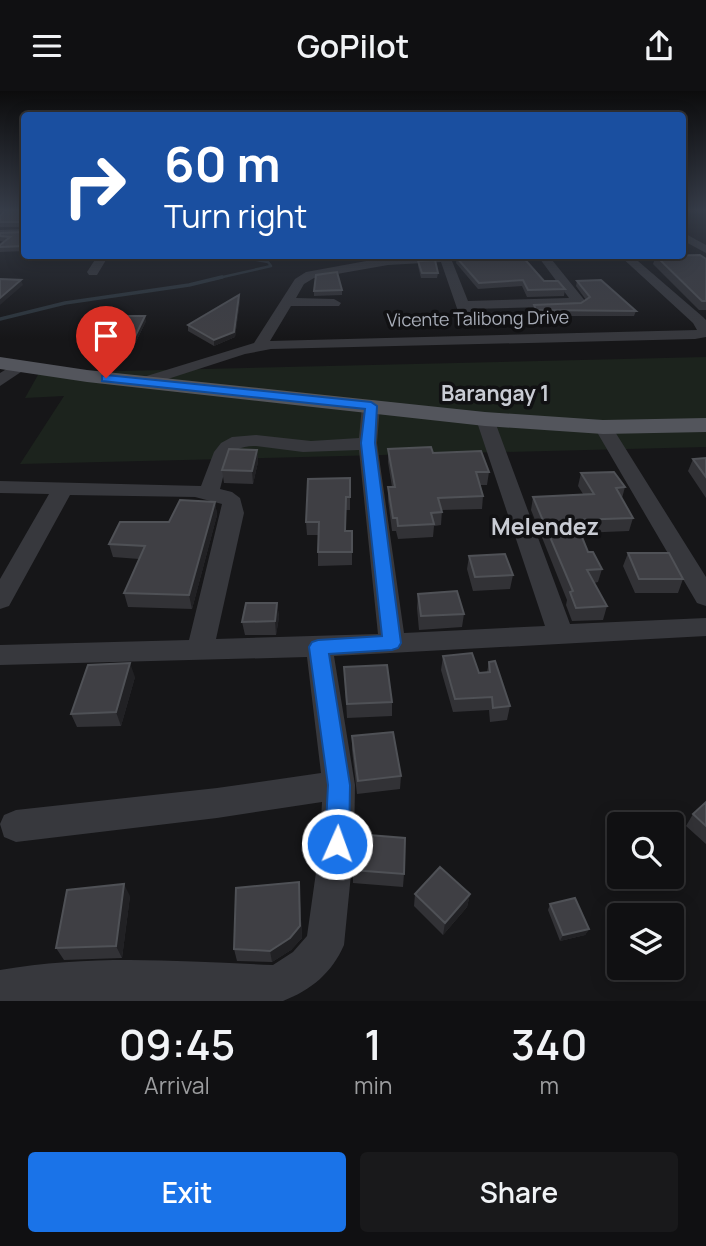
<!DOCTYPE html>
<html lang="en">
<head>
<meta charset="utf-8">
<style>
  :root { --surface:#101012; --page:#19191b; --text:#f1f3f6; --muted:#9c9d9f; --line:#303032; --accent:#1a73e8 }
  body { margin:0; font-family:Manrope,sans-serif; background:var(--page); color:var(--text); height:100vh; display:flex; flex-direction:column; font-size:26px; white-space:nowrap }
  * { box-sizing:border-box; margin:0 }
  p { font-size:23px; color:var(--muted) }
  .icon { flex:none; width:38px; height:38px; fill:none; stroke:currentColor; stroke-width:2; stroke-linecap:round; stroke-linejoin:round }
  .map { position:relative; height:910px; overflow:hidden }
  .side { display:flex; flex-direction:column; background:var(--surface); flex:1 }
  .side>* { flex:none }
  .guide { position:absolute; left:21px; top:21px; width:665px; height:147px; border-radius:7px; box-shadow:0 4px 18px #0003,0 0 0 2px var(--line); background:#1a4fa0; color:#fff; overflow:hidden }
  .fabs { position:absolute; left:607px; top:721px; display:grid; gap:14px }
  .fabs a { display:grid; place-items:center; width:77px; height:77px; border-radius:7px; background:var(--surface); box-shadow:0 4px 18px #0003,0 0 0 2px var(--line); font-size:35px }
  .pin { position:absolute; display:grid; place-items:center; width:60px; height:60px; color:#fff; margin:-72px -30px; border-radius:50% 50% 50% 0; rotate:-45deg; box-shadow:0 0 7px #0007 }
  .pin .icon { rotate:45deg }
  .me { position:absolute; width:77px; margin:-38px; rotate:2deg; stroke-linejoin:round; filter:drop-shadow(0 0 5px #0008) }
  .turn { display:flex; align-items:center; gap:24px; height:147px; padding:0 28px; font-size:32px }
  .turn .icon { width:91px; height:91px; stroke-width:2.5 }
  .turn b { display:block; font-size:49px; line-height:60px }
  .eta { display:flex; justify-content:space-evenly; align-items:center; height:119px; text-align:center }
  .eta b { font-size:42px; font-weight:600; line-height:49px }
  .cta { display:flex; gap:14px; margin-top:auto; padding:14px 28px }
  .cta a { flex:1; height:80px; border-radius:7px; background:var(--accent); color:#fff; font-size:28px; font-weight:600; line-height:80px; text-align:center }
  .cta a+a { background:var(--page); color:var(--text) }
  header { display:flex; justify-content:space-between; align-items:center; height:91px; padding:0 28px; background:var(--surface); font-size:32px; font-weight:600 }
  .map>svg:first-child { display:block }
  .green { fill:#1c231d }
  .lines { fill:none; stroke-linecap:round; stroke-linejoin:round }
  .stream-far1 { stroke:#2c353c; stroke-width:2.5 }
  .stream { stroke:#2c353c; stroke-width:3.5 }
  .minor { fill:#37383d; fill-rule:evenodd }
  .major { fill:#53555c; fill-rule:evenodd }
  .wall { fill:#323236 }
  .shaded-wall { fill:#212124 }
  .building { fill:#3f3f44; stroke:#4f5156; stroke-width:2 }
  .route { fill:#1a73e8; stroke:#114b97; stroke-width:2 }
  .labels { text-anchor:middle; stroke-width:7; stroke-linejoin:round; paint-order:stroke }
  .far-street-label { font-size:18px; fill:#a8adb8; stroke:#111113 }
  .far-quarter-label { font-size:21px; font-weight:bold; fill:#c9ccd4; stroke:#111113 }
  .neighbourhood-label { font-size:23px; font-weight:bold; fill:#c9ccd4; stroke:#111113 }
</style>
</head>
<body>
<header><svg class="icon" aria-label="menu" viewBox="0 0 24 24"><path d="M4 6h16M4 12h16M4 18h16"/></svg>GoPilot<svg class="icon" aria-label="share" viewBox="0 0 24 24"><path d="M12 15V3M7 8l5-5 5 5M5 13v7h14v-7"/></svg></header>
<div class="map">
<svg width="706" height="910" viewBox="0 0 706 910">
  <rect width="100%" height="100%" fill="#161618"/>
  <path class="green" d="M706 266V356L20 373 64 305 25 307 39 282Z"/>
  <g class="lines">
    <path class="stream-far1" d="M214 188 271 175 268 171 251 168 249 164"/>
    <path class="stream" d="M0 228 65 212 189 194 222 186"/>
    <path class="minor" d="M24 138V144L0 145V139Z
      M682 141 706 154V162L682 149Z
      M98 164H109L97 184H89L87 181Z
      M428 164H513L508 167 452 170 468 210 569 207 537 164H548L586 211 579 215 471 218 474 226 467 230 460 226 441 171 388 174 314 187 304 193 296 207 334 208 341 212 339 215H291L270 250 697 239 693 232 619 164H631L703 226 706 229V246L695 248 271 258 245 263 143 296 135 291 137 288 254 252 295 188 306 181 388 166Z
      M18 271 26 276 24 279 0 295V282Z
      M371 310 380 315 377 352 404 542 545 535 476 328 485 323 494 328 570 533 706 527V545L334 565 355 694 354 753 344 854C332 882 311 899 283 910H0V879C91 863 181 870 273 874L293 861 307 845 320 753 322 711 217 727 16 751 4 746 0 733 4 724 16 719 217 697 321 682 307 566 0 574V554L189 549 222 413 195 406 70 404 9 515 0 518V488L49 403 0 402V390L201 395 214 361 221 352 232 346 256 344 311 350 359 347 362 315ZM256 355 303 361 359 359 378 543 216 548 244 422 240 407 232 401 220 398C227 374 226 354 256 355Z
      M603 331 612 336 706 486V515L697 512 594 336Z"/>
    <path class="major" d="M0 266 87 279 485 321 603 329 706 327V341L603 343 485 335 87 291 0 278Z"/>
  </g>
  <path class="wall" d="M24 120V160L0 161V154L4 151 0 150V142L23 141 24 136H0V125Z
    M109 164H131L126 170H109Z
    M656 165 706 168V219H699L653 173Z
    M457 167 544 190 565 198 564 205 527 206 522 195 478 198 456 172Z
    M418 170 438 182 437 187H421L418 175Z
    M577 190 636 220 634 225H535L533 219 534 214 581 212 586 209 576 195Z
    M342 199V204L314 205V200Z
    M240 209 235 246 214 255 188 240V234Z
    M146 230 130 263H119L114 271H94L93 265Z
    M388 358 433 362 489 381 487 394H480L483 405 482 418 442 419 441 434 434 435 433 446 398 448 396 440H392L388 409V396H392L388 371Z
    M257 359 258 371 253 393 224 392 222 379Z
    M706 367V407L688 380 693 368Z
    M581 382 625 396 622 407 633 427 629 440 580 442 588 461 602 478 598 491 594 492 607 515 603 529 572 530 566 514 567 509 531 419 533 406 583 403 578 395Z
    M350 387V419H346V440H352V474L318 475V444H307L306 431Z
    M215 411 217 424 192 518 128 516 124 502 139 468 113 466 109 453 169 431Z
    M628 462 683 488 678 502H635L623 475Z
    M469 465 513 484 510 498 473 500 467 478Z
    M418 503 464 523 462 536 419 539 417 517Z
    M277 512 279 526 276 544H245L242 531Z
    M443 565 479 582 487 581 489 571 510 615 507 629 490 631 489 619 453 621 441 579Z
    M344 576 392 611V625L347 627Z
    M135 586 121 635 77 636 71 623Z
    M352 645 401 685 400 698 357 703 352 659Z
    M706 711V753L686 735 693 723Z
    M353 779 404 783 403 796 353 792Z
    M299 791 302 847 291 859 272 871 237 870 234 858Z
    M415 803H470L467 816 443 844 414 815Z
    M130 805 122 867 64 869 56 857Z
    M550 813 589 838 585 844 560 850 548 819Z"/>
  <path class="shaded-wall" d="M21 189 23 194 0 214V207Z
    M239 204 240 209 235 246 214 255V249Z
    M145 225 146 230 130 263 129 258Z
    M118 258 119 263 114 271 112 266Z
    M257 359 258 371 253 393 252 380Z
    M215 411 217 424 192 518 189 504Z
    M277 512 279 526 276 544 275 530Z
    M130 572 135 586 121 635 116 621Z
    M299 791 302 847 291 859 272 871 270 860Z
    M124 793 130 805 122 867 116 855Z
    M470 803 467 816 443 844 445 832Z
    M589 838 585 844 560 850 563 844Z"/>
  <path class="building" d="M5 120H24V155L0 156V154L10 146 0 145V142L23 141 24 131H0V125Z
    M497 164H521L544 190H558L565 198 528 199 523 189 479 192 457 167Z
    M700 164 706 168V210H702L656 165Z
    M435 169 438 182H422L418 170Z
    M337 181 342 199 314 200 316 184Z
    M0 188 21 189 0 207Z
    M601 189 636 220 536 219 534 214 581 212 590 206 577 190Z
    M239 204 234 241 214 249 188 234Z
    M122 225H145L129 258H118L112 266 93 265Z
    M431 356 433 362 481 360 489 381H476L483 405 438 407 442 421 431 422 434 433 398 435 397 427H393L388 396H395L388 358Z
    M229 358 257 359 252 380 222 379Z
    M706 367V386L693 368Z
    M614 381 625 396 616 397 633 427 575 429 588 461H593L602 478 587 479 607 515 576 517 570 501 573 500 533 406 594 403 581 382Z
    M350 387V406H346L345 440H352V461H318L319 431H306L308 388Z
    M180 409 215 411 189 504 124 502 145 455 109 453 120 431H169Z
    M628 462H669L683 488H639Z
    M505 463 513 484 475 486 469 465Z
    M457 500 464 523 421 525 418 503Z
    M246 512H277L275 530 242 531Z
    M472 562 479 582 490 581 489 571 495 570 510 615 493 617 492 606 455 608 443 565Z
    M130 572 116 621 71 623 88 574Z
    M387 574 392 611 347 613 344 576Z
    M393 641 401 685 358 690 352 645Z
    M706 711V735L693 723Z
    M356 743 405 747 404 783 353 779Z
    M440 776 470 803 445 832 415 803Z
    M299 791 300 835 290 847 270 860 234 858 236 797Z
    M124 793 116 855 56 857 67 799Z
    M575 807 589 838 563 844 550 813Z"/>
  <linearGradient id="sky" x2="0" y2="1"><stop stop-color="#0c0c0d"/><stop offset="0.48" stop-color="#363c48"/><stop offset="1" stop-color="#363c48" stop-opacity="0"/></linearGradient>
  <rect width="706" height="248" fill="url(#sky)"/>
  <path class="route" d="M106 284 371 311 377 315 375 352 401 552 398 557 392 559 329 563 350 694 349 753 346 761 337 765 329 761 325 753 328 694 309 556 312 551 318 549 382 545 361 352 365 318 102 290V285Z"/>
  <g class="labels">
    <g class="far-street-label">
      <text transform="translate(478 228) rotate(-1)" y="6">Vicente Talibong Drive</text>
    </g>
    <g class="far-quarter-label">
      <text x="495" y="310">Barangay 1</text>
    </g>
    <g class="neighbourhood-label">
      <text x="545" y="444">Melendez</text>
    </g>
  </g>
</svg>
<div class="fabs">
<a><svg class="icon" aria-label="search" viewBox="0 0 24 24"><circle cx="10" cy="10" r="6"/><path d="M15 15l6 6"/></svg></a>
<a><svg class="icon" aria-label="layers" viewBox="0 0 24 24"><path d="M12 4l9 5-9 5-9-5zM3 14l9 5 9-5"/></svg></a>
</div>
<div class="pin" style="left:106px;top:287px;background:#d93025"><svg class="icon" aria-label="arrive" viewBox="0 0 24 24"><path d="M6 21V4h12l-3 4 3 4H6"/></svg></div>
<svg class="me" style="left:337px;top:753px" viewBox="-20 -20 40 40"><circle r="17" fill="#1a73e8" stroke="#fff" stroke-width="3"/><path d="M0-11L8 9 0 5-8 9z" fill="#fff"/></svg>
<div class="guide">
<div class="turn"><svg class="icon" aria-label="right" viewBox="0 0 24 24"><path d="M7 20v-9h11M14 6l5 5-5 5"/></svg><div><b>60 m</b>Turn right</div></div>
</div>
</div>
<section class="side">
<div class="eta">
<div><b>09:45</b><p>Arrival</p></div>
<div><b>1</b><p>min</p></div>
<div><b>340</b><p>m</p></div>
</div>
<div class="cta"><a>Exit</a><a>Share</a></div>
</section>
</body>
</html>
